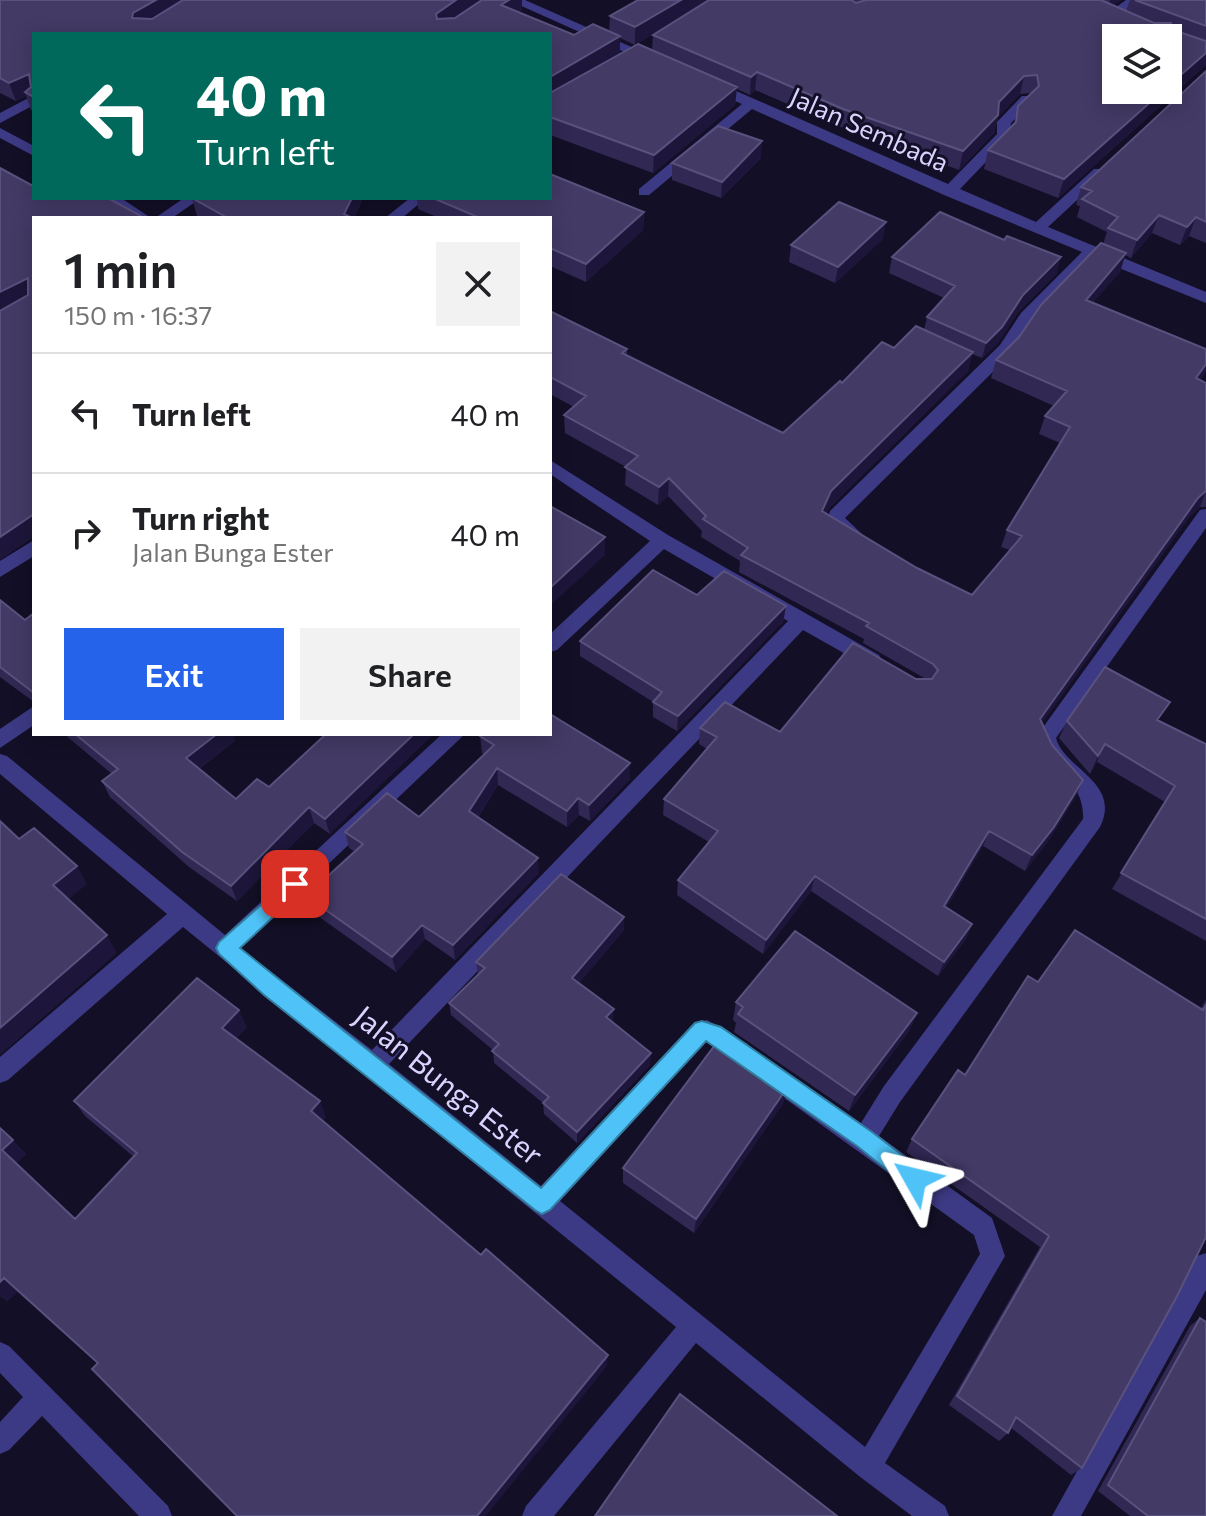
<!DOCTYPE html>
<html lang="en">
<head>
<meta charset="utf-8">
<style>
  :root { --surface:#fff; --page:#f2f2f2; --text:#202124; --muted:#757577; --line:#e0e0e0; --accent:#2563eb }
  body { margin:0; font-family:Commissioner,sans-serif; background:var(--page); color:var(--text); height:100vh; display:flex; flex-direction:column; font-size:30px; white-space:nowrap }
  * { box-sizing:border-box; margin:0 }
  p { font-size:26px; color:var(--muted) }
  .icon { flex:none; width:44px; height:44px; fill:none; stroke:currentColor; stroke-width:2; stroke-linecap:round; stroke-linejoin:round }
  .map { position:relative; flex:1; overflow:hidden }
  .panel { position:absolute; left:32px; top:216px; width:520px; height:520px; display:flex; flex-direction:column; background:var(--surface); border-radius:0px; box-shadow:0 4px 20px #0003 }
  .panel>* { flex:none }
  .top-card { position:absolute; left:32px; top:32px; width:520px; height:168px; border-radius:0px; box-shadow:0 4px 20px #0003; background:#00695c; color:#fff; overflow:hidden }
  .buttons { position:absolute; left:1102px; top:24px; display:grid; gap:16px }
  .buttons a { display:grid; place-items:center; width:80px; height:80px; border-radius:0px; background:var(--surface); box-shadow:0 4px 20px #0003; font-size:40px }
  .pin { position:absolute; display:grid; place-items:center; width:68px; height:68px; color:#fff; margin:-34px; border-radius:16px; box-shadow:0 4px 12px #0006 }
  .me { position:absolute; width:88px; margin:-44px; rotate:307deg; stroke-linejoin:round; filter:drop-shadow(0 0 6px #0008) }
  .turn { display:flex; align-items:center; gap:28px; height:168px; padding:0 32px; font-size:36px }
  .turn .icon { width:104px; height:104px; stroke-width:2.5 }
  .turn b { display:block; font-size:56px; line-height:68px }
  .round { display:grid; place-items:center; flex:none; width:84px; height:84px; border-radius:0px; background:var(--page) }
  .overview { display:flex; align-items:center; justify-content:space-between; height:136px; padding:0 32px }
  h1 { font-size:48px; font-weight:600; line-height:60px }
  .cta { display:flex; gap:16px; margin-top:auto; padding:16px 32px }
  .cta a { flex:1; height:92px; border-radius:0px; background:var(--accent); color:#fff; font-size:32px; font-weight:600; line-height:92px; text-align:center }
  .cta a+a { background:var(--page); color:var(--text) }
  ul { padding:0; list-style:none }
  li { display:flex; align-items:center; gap:24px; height:120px; padding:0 32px; border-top:2px solid var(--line) }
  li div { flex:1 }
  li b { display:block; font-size:30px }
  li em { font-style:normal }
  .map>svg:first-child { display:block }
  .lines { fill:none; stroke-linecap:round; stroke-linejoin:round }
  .minor { fill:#3d3a85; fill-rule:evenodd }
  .wall { fill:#312854; fill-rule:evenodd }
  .shaded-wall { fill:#1d163a }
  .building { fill:#433a66; stroke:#5a527e; stroke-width:2 }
  .route { fill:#4fc3f7; stroke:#337fa1; stroke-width:2 }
  .labels { text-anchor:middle; stroke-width:6; stroke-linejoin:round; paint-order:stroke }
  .far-street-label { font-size:26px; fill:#d9d4ff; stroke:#130f26 }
  .street-label { font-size:30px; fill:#d9d4ff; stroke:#130f26 }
</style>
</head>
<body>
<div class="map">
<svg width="1206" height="1516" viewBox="0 0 1206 1516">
  <rect width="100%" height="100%" fill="#130f26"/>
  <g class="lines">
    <path class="minor" d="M508 0H525L661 60 649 63Z
      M1126 0H1140L1115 21H1105V15Z
      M708 83H718L948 184 997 134V122L1022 96H1032V102L1011 123 1009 138 960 189 1036 222 1094 169H1104V175L1048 227 1206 292V303L1094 258 1033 321 1012 353 845 518 862 534 859 539C848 542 832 533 826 523L830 511 1000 345 1021 313 1082 252 944 195 752 109 649 195H639V189L742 104 708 89Z
      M34 95V105L0 123V113Z
      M0 128 34 146V156L0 138Z
      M104 198H121L151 218H133Z
      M184 198H201L172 218H155Z
      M410 198H426L402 218H385Z
      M550 460 668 535 879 655 882 660 872 667 865 665 803 630 389 1064 541 1186 692 1025 707 1020 748 1044 751 1052 748 1060 740 1063 706 1042 560 1201 865 1447 980 1254 974 1235 758 1079 755 1071 758 1063 766 1060 774 1063 861 1123 884 1086 1083 819C1085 776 1045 775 1036 737L1200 510 1206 509V528L1056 738C1064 769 1122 782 1100 827L900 1102 879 1136 992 1218 1005 1256 885 1463 945 1506 949 1516H912L859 1476 696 1343 554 1516H522L526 1506 676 1327 183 927 8 1080 0 1083V1057L167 914 0 774V754L7 756 225 935 442 734H465L240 948 372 1050 788 621 664 549 557 650 550 652V634L650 541 550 474Z
      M34 540V556L0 577V561Z
      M34 706V725L0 748V729Z
      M1206 1253V1290L1081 1516H1052L1197 1256Z
      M0 1342 9 1346 168 1506 172 1516H139L42 1416 9 1450 0 1454V1422L23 1397 0 1373Z"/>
  </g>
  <path class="wall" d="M0 0H522V10L519 12 574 35 609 32 610 16 638 0H1121L1114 5 1126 11 1130 0H1206V65L1058 198 984 169 988 150 1014 124 1018 106 1032 93 1020 94 998 117 994 133 959 170 841 127 755 90 750 95 737 89 735 105 653 173 550 135V34H34V112L31 110 26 96 16 101 0 93ZM679 18 653 35 652 51 620 54V38L635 45Z
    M1206 71V243L1189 236 1180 245 1152 233 1131 258 1125 255 1120 272 1093 302 1206 349V371L1200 380 1206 383V507H1200L1190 516 1042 723 1052 745 1083 780 1076 796 1047 843 1025 871 983 846 946 908 972 924 966 939 938 976 811 891 763 954 677 895 678 880 709 842 663 815 664 799 707 749 699 744 700 728 780 732 916 679H926L863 643 864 639 739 572 740 561 701 537 702 531 668 496 658 505 625 485 626 467 565 433 564 415 574 407 550 394V311L627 349V355L783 433 842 383 894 348 924 330 927 317 944 298 889 273 892 257 1057 273 1019 311 998 343 982 358 972 354 968 371 828 509 826 514 917 568 972 595 1010 550 1001 547 1007 530 1060 443 1039 434 1045 416 1054 406 991 378 996 360 1019 337 1103 244 1107 232 1077 217 1080 206 1076 205 1081 187Z
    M761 158 721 198 672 180V163Z
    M192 198H363L354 218H200L197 216Z
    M417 198H550L644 212 643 230 586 282 550 266V218H439L418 209Z
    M883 239 835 283 789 262 791 245Z
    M697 595 786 606 783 622 677 731 653 717V702L580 656V641Z
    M0 600 25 620 34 613V702L0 677Z
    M1067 721H1160L1206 744V941L1112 889 1165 802 1097 762 1090 774 1059 738Z
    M64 734H233L235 741 199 769 236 799 269 787 326 734 330 834 314 823 237 901 189 867 110 797 102 781 112 774Z
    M480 736 630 779 590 821 579 815 567 827 498 785 478 817 539 873 455 960 425 939 396 972 311 911 306 896 355 852 349 848 345 832 419 817 484 754 482 753Z
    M624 917V930L579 983 650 1065 577 1143 544 1114 543 1103 494 1063 493 1050 451 1015 449 1003 478 975 476 962Z
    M1038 982 1201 1008 1206 1000V1237L1082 1468 1071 1475 1010 1427 1008 1433 999 1441 949 1405 1040 1247 906 1152 912 1139 965 1075Z
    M736 1002 917 1013 909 1031 849 1111 734 1032 736 1023 733 1020Z
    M247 1027 236 1038 326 1117 323 1120 607 1366 98 1363 18 1291 7 1301 0 1296V1128L26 1154 16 1163 75 1219 134 1157 85 1116 74 1101Z
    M784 1102 694 1233 623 1183V1168Z
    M1200 1318 1206 1516H1130L1098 1491 1190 1326Z"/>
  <path class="shaded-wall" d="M156 0H190L137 34 132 18 133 13Z
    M456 0H484L437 32 436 14Z
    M509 0H522V10L502 23 501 5Z
    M681 0H710L635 45V27Z
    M1110 0H1121L1108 10Z
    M620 36V54L550 96V77Z
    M1206 53V65L1058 198 1064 179 1164 90H1168V86Z
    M757 72 755 90 750 95 751 77Z
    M29 74 34 90 25 92 26 96 16 101 9 83Z
    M1024 76 1020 94 998 117 994 133 959 170 963 151 999 102Z
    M737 87 735 105 653 173 654 155Z
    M762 141 761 158 721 198 722 182Z
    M352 198H363L354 218H345L344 214Z
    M644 212 643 230 586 282V264Z
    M1159 215 1152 233 1131 258 1137 240Z
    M1196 217 1189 236 1180 245 1187 227Z
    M886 222 883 239 835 283 838 267Z
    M1126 253 1120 272 1080 318 1086 300Z
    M1061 257 1057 273 1019 311 998 343 982 358 986 343 1023 295Z
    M28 278 34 295 0 315V292Z
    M973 352 968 371 828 509 819 529 822 511 831 491Z
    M1206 364V371L1188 396 1196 378Z
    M669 478 668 496 658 505 659 487Z
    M1206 491 1200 507 1190 516 1034 735 1040 719 1198 498Z
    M34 514V537L0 560V537Z
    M605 537V555L550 606V588Z
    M786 606 783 622 677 731 678 716Z
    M217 734H233L235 741 192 774 186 758Z
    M414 734H434L330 834 325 819Z
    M1105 744 1097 762 1090 774 1098 756Z
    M630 763V779L590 821 589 805Z
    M497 768 498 785 471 827 469 811Z
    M1083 780 1076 796 1047 843 1025 871 1032 855Z
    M578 798 579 815 567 827V811Z
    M309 807 314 823 237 901 231 886Z
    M989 831 983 846 938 921 944 906Z
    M538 858 539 873 455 960 453 945Z
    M77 866 87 884 64 903 53 885Z
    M815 876 811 891 763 954 766 940Z
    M624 917V930L573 991 572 978Z
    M972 924 966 939 938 976 944 962Z
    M422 925 425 939 396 972 392 957Z
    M107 935 117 953 0 1055V1028Z
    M614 1009 613 1021 606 1030V1017Z
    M239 1010 247 1027 230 1044 222 1028Z
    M917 1013 909 1031 849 1111 855 1095Z
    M651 1053 650 1065 577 1143V1132Z
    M789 1085 784 1102 694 1233 696 1219Z
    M320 1101 326 1117 318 1126 311 1111Z
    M13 1140 26 1154 15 1164 2 1150Z
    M4 1278 18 1291 7 1301 0 1296V1282Z
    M608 1355 607 1366 486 1516H477Z"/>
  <path class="building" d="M0 0H156L133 13 132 18 152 19 183 0H456L436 14 437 19 455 18 482 0H509L501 5 574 35 593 24 620 36 550 77V34H34V97L25 92 31 87 29 74 9 83 0 78Z
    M638 0H681L635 27 610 16Z
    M709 0H851L856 3 866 0H1101L1154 23H1171L1173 30 1206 41V53L1168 86V38H1116V90H1164L1064 179 988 150 1016 122 1018 106 1039 86 1037 75 1024 76 999 102 998 115 963 151 843 109 757 72 751 77 653 35Z
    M1135 0H1206V26Z
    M638 44 737 87 654 155 550 117V93Z
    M1206 71V222L1196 217 1187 227 1159 215 1137 240 1108 228 1118 217 1082 199 1092 191 1081 187Z
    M718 126 762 141 722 182 672 163Z
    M0 168 33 186 34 185V198H108L141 216 138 218H34V514L0 537V311L28 295V278L0 292Z
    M550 174 644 212 586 264 550 248V218H480L433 198H550Z
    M192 198H352L344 214 352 218H228Z
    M839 202 886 222 838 267 791 245Z
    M940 212 1004 240 1007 236 1061 257 1023 295 1002 327 986 343 927 317 955 286 892 257Z
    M1101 243 1126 253 1086 300 1206 349V364L1196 378 1206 383V491L1198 498 1040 719 1052 745 1083 780 1054 827 1032 855 989 831 944 906 972 924 944 962 815 876 766 940 678 880 718 831 664 799 717 737 700 728 725 702 780 732 853 643 916 679H932L938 670 933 664 866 626 869 623 741 555 748 548 703 519 706 516 669 478 659 487 625 467 638 456 564 415 586 396 550 377V311L627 349 622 353 783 433 840 381 842 383 882 342 894 348 916 326 973 352 831 491 822 511 917 568 972 595 1022 536 1007 530 1070 427 1045 416 1067 391 996 360 1019 337 1041 305Z
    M550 506 605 537 550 588Z
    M653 570 697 595 724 571 786 606 678 716 653 702 662 692 580 641Z
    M0 600 25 620 34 613V693L0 667Z
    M1105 667 1170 702 1157 720 1206 744V919L1121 873 1175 786 1105 744 1098 756 1067 721Z
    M550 714 630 763 589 805 578 798 567 811 497 768 469 811 538 858 453 945 422 925 392 957 306 896 363 844 345 832 387 793 419 817 494 745 480 736 482 734H550Z
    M75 734H217L186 758 236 799 257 779 269 787 326 734H414L325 819 309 807 231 886 182 852 102 781 118 769Z
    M0 821 19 839 34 828 77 866 53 885 107 935 0 1028Z
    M561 874 624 917 572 978 614 1009 606 1017 651 1053 577 1132 543 1103 549 1097 492 1051 499 1044 449 1003 485 968 476 962Z
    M1075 930 1203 1010 1206 1005V1237L1176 1298 1082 1468 1016 1417 1008 1433 957 1396 1049 1236 912 1139 958 1070 965 1075 1028 976 1038 982Z
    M795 931 917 1013 855 1095 738 1014 743 1007 736 1002Z
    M197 978 239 1010 222 1028 320 1101 311 1111 481 1255 486 1249 608 1355 477 1516H237L92 1369 98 1363 4 1278 0 1282V1128L13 1140 2 1150 75 1219 137 1153 74 1101Z
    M721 1037 789 1085 696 1219 623 1168Z
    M1200 1318 1206 1322V1516H1148L1108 1485Z
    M680 1394 837 1516H595Z"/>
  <path class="route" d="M295 875 304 884 302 890 240 948 541 1188 695 1023 702 1021 721 1027 872 1132 923 1171 926 1179 923 1186 915 1190 907 1186 857 1146 706 1041 550 1210 542 1214 535 1210 264 995 219 954 216 948 219 942Z"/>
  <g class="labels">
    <g class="far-street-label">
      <text transform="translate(869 130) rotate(24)" y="9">Jalan Sembada</text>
    </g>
    <g class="street-label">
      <text transform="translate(448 1086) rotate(39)" y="10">Jalan Bunga Ester</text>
    </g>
  </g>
</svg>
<div class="buttons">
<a><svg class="icon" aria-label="layers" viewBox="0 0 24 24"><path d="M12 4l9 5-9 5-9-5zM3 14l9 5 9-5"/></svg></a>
</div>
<div class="pin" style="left:295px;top:884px;background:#d93025"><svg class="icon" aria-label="arrive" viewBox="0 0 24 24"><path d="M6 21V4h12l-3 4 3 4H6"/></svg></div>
<svg class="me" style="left:915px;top:1179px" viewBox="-20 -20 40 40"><path d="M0-17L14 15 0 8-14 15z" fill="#4fc3f7" stroke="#fff" stroke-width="4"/></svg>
<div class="top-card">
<div class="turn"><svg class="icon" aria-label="left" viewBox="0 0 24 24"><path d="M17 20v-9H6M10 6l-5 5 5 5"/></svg><div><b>40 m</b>Turn left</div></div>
</div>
<section class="panel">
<div class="overview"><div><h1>1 min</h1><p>150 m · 16:37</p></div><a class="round"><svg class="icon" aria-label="close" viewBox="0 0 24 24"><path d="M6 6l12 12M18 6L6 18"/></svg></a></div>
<ul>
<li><svg class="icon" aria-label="left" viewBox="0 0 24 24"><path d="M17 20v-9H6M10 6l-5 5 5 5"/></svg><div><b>Turn left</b></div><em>40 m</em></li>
<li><svg class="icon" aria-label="right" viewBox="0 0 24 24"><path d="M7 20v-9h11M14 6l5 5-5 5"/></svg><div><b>Turn right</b><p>Jalan Bunga Ester</p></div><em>40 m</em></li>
</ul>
<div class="cta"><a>Exit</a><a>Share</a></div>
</section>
</div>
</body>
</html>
